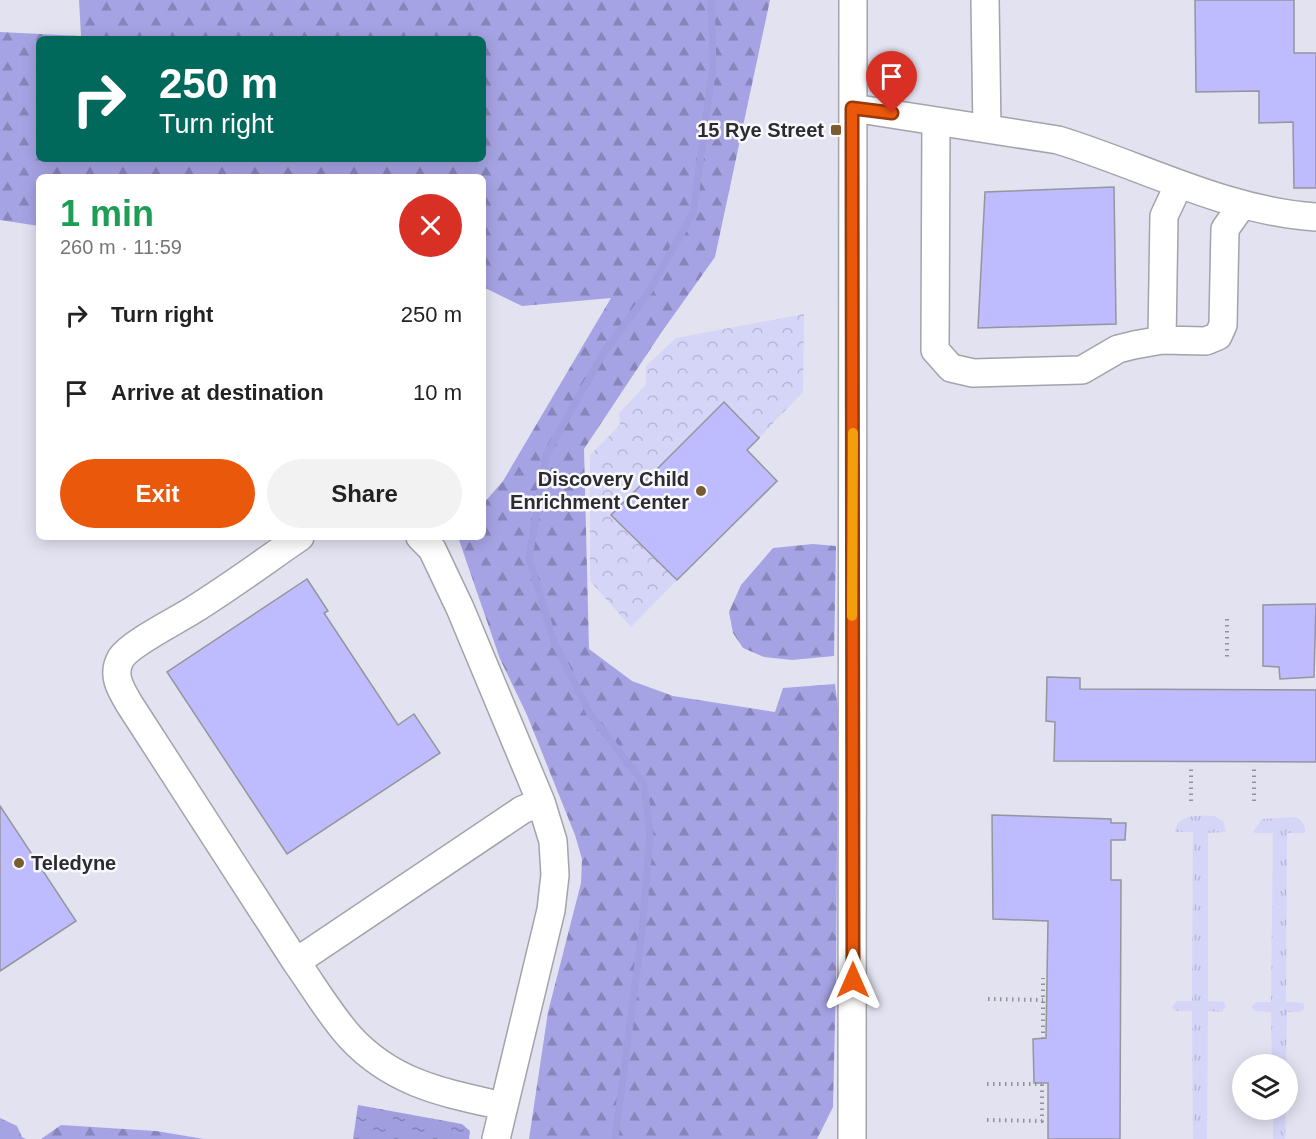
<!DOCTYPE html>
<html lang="en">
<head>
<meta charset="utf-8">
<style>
  :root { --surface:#fff; --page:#f2f2f2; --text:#222; --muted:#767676; --accent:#ea580c }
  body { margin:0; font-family:Helvetica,sans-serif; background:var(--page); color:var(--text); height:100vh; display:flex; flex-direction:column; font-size:22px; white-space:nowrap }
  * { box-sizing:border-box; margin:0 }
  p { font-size:20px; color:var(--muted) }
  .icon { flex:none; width:33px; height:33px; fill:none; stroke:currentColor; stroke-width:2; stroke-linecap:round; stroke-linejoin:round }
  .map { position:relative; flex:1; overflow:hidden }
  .drawer { position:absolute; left:36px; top:174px; width:450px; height:366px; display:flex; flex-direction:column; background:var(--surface); border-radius:9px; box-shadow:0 3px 15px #0003 }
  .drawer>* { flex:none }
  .banner { position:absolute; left:36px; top:36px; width:450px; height:126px; border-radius:9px; box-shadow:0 3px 15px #0003; background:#00695c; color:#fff; overflow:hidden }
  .buttons { position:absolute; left:1232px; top:1054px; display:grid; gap:12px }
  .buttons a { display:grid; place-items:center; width:66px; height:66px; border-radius:50%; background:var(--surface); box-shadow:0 3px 15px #0003; font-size:30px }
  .pin { position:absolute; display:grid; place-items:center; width:51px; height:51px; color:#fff; margin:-62px -26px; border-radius:50% 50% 50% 0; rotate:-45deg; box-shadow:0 0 6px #0007 }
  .pin .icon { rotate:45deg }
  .me { position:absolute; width:66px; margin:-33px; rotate:0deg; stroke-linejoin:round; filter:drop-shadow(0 0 4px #0008) }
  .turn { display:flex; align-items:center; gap:21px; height:126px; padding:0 24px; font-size:27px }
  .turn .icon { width:78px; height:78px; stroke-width:2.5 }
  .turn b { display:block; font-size:42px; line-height:51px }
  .round { display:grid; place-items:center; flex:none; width:63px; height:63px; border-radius:32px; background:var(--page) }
  .head { display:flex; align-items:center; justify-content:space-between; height:102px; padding:0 24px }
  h1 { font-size:36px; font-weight:600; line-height:45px; color:#1e9e55 }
  .button { display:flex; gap:12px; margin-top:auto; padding:12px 24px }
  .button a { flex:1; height:69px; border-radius:36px; background:var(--accent); color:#fff; font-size:24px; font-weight:600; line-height:69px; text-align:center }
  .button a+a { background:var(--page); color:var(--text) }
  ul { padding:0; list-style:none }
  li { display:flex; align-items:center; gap:18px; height:78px; padding:0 24px }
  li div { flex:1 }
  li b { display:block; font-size:22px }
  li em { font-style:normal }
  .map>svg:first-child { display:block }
  .built { fill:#e2e2f1; fill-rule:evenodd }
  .grass { fill:url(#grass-tufts) }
  .forest { fill:url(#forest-firs); fill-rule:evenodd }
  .park { fill:url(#park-crowns) }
  .water { fill:url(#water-ripples) }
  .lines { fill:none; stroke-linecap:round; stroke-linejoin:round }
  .stream { stroke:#a19edf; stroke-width:7 }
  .building { fill:#bebbfe; stroke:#95959c; stroke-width:1.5 }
  .minor-casing { stroke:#a3a3aa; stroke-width:30 }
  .path { stroke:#929398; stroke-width:4; stroke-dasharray:1.5 4.5; stroke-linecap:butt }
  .minor { stroke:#fff; stroke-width:27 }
  .route-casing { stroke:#983908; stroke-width:15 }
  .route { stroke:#ea580c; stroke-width:10 }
  .slow { stroke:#f59e0b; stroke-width:10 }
  .poi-dot { fill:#7a5c30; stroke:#f8f8fe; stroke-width:2 }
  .labels { text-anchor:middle; stroke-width:5; stroke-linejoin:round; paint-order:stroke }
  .poi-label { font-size:20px; font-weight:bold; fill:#2c2c2f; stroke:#f8f8fe; text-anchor:end }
</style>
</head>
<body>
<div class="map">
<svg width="1316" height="1139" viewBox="0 0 1316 1139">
  <defs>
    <pattern id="grass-tufts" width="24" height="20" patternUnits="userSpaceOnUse" patternTransform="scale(1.5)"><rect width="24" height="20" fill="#d5d5f8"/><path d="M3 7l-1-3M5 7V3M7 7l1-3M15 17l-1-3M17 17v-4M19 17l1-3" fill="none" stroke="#b7b7d5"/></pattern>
    <pattern id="forest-firs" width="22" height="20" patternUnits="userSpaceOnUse" patternTransform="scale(1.5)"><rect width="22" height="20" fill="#a6a3e4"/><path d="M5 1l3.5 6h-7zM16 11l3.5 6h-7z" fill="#8785b9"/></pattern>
    <pattern id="park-crowns" width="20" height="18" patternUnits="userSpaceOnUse" patternTransform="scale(1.5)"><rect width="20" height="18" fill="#d5d5f8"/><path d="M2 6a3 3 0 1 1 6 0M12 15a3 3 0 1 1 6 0" fill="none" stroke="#b7b7d5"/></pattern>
    <pattern id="water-ripples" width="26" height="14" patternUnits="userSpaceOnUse" patternTransform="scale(1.5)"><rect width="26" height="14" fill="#a19edf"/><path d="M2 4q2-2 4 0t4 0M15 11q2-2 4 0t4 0" fill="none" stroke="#8381b5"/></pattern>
  </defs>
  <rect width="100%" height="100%" fill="#eaebf2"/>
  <path class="built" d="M0 0H1316V1139H0ZM39 39H483V159H39ZM39 177H483V537H39ZM1242 1065H1287V1110H1242Z"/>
  <path class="grass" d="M1214 816 1223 821 1226 832 1208 833V1001L1224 1002 1226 1007 1222 1012 1208 1011 1207 1139H1193L1192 1011H1175L1172 1007 1177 1001H1192L1193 832H1175C1178 813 1199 816 1214 816Z
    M1295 817C1302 820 1306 826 1305 833H1287L1286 1002 1303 1003 1305 1008 1301 1012H1287L1286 1065H1272L1271 1012 1255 1011 1251 1007 1256 1002H1271L1273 833H1255L1254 831 1262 819Z
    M1273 1110H1286L1285 1139H1273Z"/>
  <path class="forest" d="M79 0H770L715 257 661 333 584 449 589 649 632 681 673 696 775 712 783 688 835 684 838 709 836 981 833 1107 817 1139H529L548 1012 581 883 582 859 575 835 527 715 500 659 458 537H483V504L503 481 611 298 522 306 483 287V177H39V226L0 220V32L81 36ZM39 39H483V159H39Z
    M813 544 836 546 834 656 792 660 764 657 743 648 733 633 729 612 741 585 773 548Z
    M0 1118 17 1126 22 1137 26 1139H0Z
    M61 1125 156 1131 204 1139H41Z"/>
  <path class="park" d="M804 314 803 392 759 438 723 402 611 514 677 580 631 627 590 581V455L620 425 619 413 646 385V366L676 338Z"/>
  <path class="water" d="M358 1105 462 1124 470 1131 469 1139H353Z"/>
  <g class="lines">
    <path class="stream" d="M615 1139 642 932 650 834 644 784 590 714 554 642 529 558 546 455 604 352 648 293 693 213 713 66 711 0"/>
  </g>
  <path class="building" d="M1195 0H1294V53H1316V188H1294L1293 122 1259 123V91L1196 92Z
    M1114 187 1116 324 978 328 985 192Z
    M724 402 759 438 747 450 777 481 677 580 611 515Z
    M307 579 328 611 324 613 398 725 414 714 440 753 287 854 167 672Z
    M1316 604 1314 677 1280 679 1279 667 1263 666V605Z
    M1047 677 1080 678V689L1316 690V762L1054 761 1055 722 1046 721Z
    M0 806 76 921 0 971Z
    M992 815 1111 819V823H1126L1125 840H1111V880H1121L1120 1139H1048V1083H1034L1033 1039 1046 1038 1048 921 993 919Z"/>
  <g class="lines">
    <defs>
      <path id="minor" d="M985 0 987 129
        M853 108 1058 140C1143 166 1225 211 1316 217
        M936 121 935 350 951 368 973 373 1082 370 1118 349 1134 345 1162 340 1206 341 1218 336 1223 325 1225 229 1242 205
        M1162 340 1164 216 1179 184
        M420 537 432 549 460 608 541 802
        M296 962 130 705C121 690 111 675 121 658 131 643 176 621 193 610 230 587 265 561 300 537
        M496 1139 551 910 555 875 553 841 541 802 522 810 296 962C314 987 330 1015 350 1037 393 1084 445 1093 503 1106
        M852 1139 853 0"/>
    </defs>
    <use href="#minor" class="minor-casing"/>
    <path class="path" d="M1227 619V658
      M1191 801V765
      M1254 801V765
      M988 999 1043 1000
      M1043 1039V978
      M987 1084H1042
      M987 1120 1042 1121V1083"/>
    <use href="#minor" class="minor"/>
  </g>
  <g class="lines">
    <defs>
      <path id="route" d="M853 980 852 108 892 113"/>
    </defs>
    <use href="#route" class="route-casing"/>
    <use href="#route" class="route"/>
    <path class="slow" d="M852 616 853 433"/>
  </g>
  <g class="poi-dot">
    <rect x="830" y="124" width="12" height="12" rx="3"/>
    <circle cx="701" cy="491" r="6"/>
    <circle cx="19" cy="863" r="6"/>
  </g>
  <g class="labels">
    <g class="poi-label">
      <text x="824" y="137">15 Rye Street</text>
      <text x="689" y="486">Discovery Child<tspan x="689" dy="23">Enrichment Center</tspan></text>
      <text x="31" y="870" text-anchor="start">Teledyne</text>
    </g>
  </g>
</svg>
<div class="buttons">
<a><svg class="icon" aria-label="layers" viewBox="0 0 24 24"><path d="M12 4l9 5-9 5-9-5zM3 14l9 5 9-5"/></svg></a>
</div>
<div class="pin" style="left:892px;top:113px;background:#d93025"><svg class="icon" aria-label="arrive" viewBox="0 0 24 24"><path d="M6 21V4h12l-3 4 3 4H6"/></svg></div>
<svg class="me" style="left:853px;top:980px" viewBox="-20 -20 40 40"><path d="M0-17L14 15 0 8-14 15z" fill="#ea580c" stroke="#fff" stroke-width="4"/></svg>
<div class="banner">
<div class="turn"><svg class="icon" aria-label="right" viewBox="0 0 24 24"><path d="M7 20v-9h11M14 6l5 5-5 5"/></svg><div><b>250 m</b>Turn right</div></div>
</div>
<section class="drawer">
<div class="head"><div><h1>1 min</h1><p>260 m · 11:59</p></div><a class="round" style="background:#d93025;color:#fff"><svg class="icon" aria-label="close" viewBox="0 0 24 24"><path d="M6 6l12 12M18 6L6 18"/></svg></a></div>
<ul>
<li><svg class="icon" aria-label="right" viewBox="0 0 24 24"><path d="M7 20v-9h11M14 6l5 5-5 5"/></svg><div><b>Turn right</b></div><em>250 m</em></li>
<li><svg class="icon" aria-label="arrive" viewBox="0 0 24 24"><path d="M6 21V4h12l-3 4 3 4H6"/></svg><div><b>Arrive at destination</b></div><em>10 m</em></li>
</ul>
<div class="button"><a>Exit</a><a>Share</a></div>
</section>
</div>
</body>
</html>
